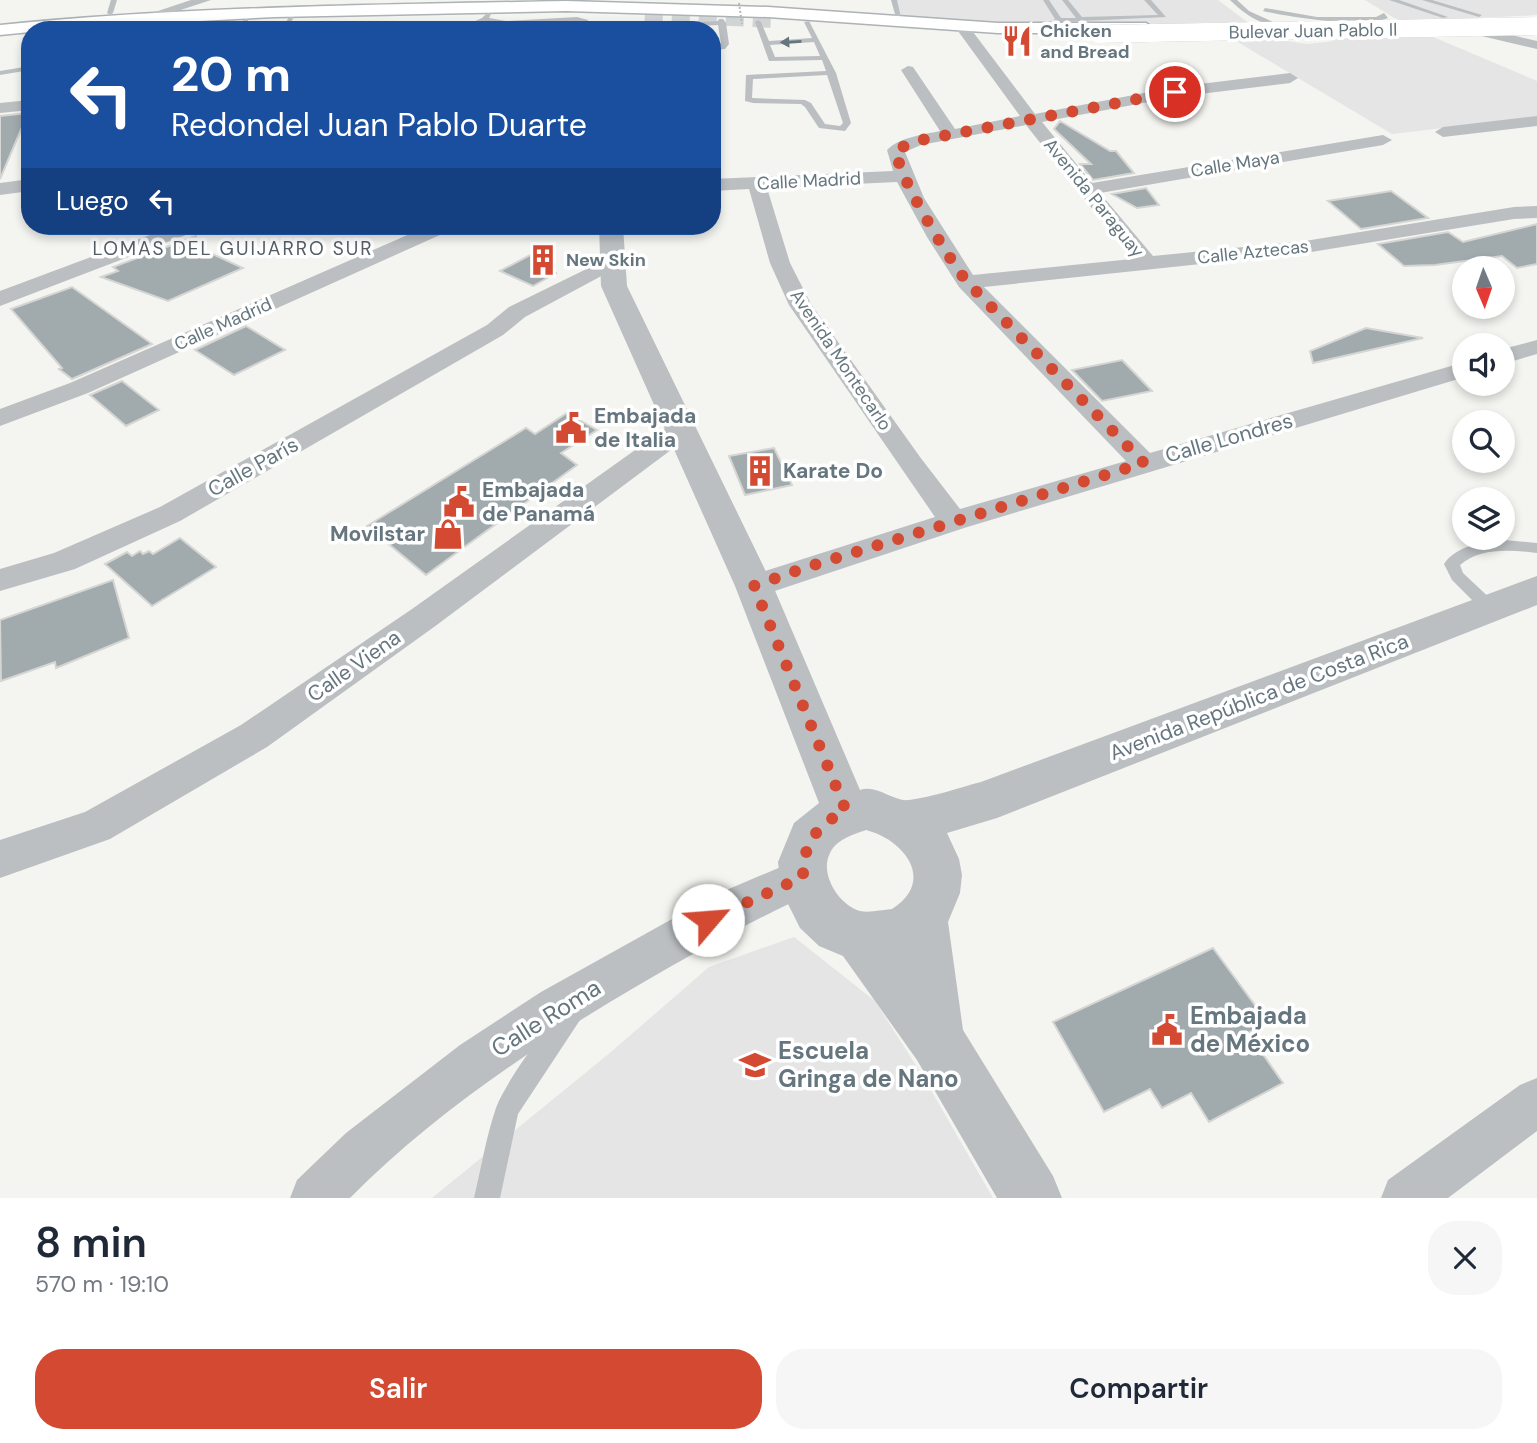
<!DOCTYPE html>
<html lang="es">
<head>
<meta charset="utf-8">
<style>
  :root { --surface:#fff; --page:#f6f6f7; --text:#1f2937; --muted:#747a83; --accent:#d34931 }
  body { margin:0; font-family:"DM Sans",sans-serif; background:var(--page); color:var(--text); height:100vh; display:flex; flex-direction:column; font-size:26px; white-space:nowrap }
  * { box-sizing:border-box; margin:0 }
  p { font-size:23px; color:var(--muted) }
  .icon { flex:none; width:38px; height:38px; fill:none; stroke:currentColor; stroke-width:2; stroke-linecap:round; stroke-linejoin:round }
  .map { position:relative; height:1198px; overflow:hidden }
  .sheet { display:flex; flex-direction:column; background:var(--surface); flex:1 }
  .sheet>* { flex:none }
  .hud { position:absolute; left:21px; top:21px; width:700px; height:214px; border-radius:28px; box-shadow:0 4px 10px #0003; background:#1a4fa0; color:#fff; overflow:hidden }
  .needle { width:46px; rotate:178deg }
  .fabs { position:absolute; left:1452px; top:256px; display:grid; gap:14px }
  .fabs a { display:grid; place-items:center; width:63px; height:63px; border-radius:50%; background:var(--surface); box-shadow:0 4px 10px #0003; font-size:35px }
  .pin { position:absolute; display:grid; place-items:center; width:60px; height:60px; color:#fff; margin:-30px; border:4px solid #fff; border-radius:50%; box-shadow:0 2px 7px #0007 }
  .me { position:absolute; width:77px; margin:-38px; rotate:63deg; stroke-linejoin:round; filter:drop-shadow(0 0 5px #0008) }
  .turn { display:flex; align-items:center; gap:24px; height:147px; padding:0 35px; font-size:32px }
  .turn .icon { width:91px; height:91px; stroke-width:2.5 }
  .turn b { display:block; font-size:49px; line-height:60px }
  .then { display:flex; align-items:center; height:66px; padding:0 35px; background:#0003; gap:14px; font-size:26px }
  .round { display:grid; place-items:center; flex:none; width:74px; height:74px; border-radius:28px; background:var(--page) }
  .summary { display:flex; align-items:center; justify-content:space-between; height:119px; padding:0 35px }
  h1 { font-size:42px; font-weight:600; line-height:52px }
  .primary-button { display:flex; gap:14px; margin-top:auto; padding:14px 35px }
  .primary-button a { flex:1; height:80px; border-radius:28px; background:var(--accent); color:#fff; font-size:28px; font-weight:600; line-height:80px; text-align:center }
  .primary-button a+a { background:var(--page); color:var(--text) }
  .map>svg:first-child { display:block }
  .built { fill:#e4e5e4 }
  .building { fill:#a1abae; stroke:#d5d5d3; stroke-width:2 }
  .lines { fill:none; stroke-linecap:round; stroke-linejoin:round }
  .primary-tunnel { stroke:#d0d4d4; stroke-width:18; stroke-dasharray:18 9; stroke-linecap:butt }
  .primary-casing { stroke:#acb2b5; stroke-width:3 }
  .service { fill:#bbbfc2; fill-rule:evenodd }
  .minor { fill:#bbbfc2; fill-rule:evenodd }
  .tertiary { fill:#bbbfc2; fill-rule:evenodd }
  .primary { fill:#fff; fill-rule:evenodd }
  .primary-bridge-casing { stroke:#acb2b5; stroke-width:18; stroke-linecap:butt }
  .path-bridge { stroke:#b5b8ba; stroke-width:2; stroke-dasharray:2 2; stroke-linecap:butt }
  .primary-bridge { stroke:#fff; stroke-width:18 }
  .oneway { fill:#65767f }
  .route { stroke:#d34931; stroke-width:12; stroke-dasharray:0 21.6 }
  .labels { text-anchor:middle; stroke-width:7; stroke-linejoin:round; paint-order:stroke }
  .far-poi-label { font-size:18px; font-weight:bold; fill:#65767f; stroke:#fff; text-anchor:start }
  .far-street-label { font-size:18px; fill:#65767f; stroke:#fff }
  .far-neighbourhood-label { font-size:19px; letter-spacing:2px; fill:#535e65; stroke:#fff }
  .poi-label { font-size:21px; font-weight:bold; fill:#65767f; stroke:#fff; text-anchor:start }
  .street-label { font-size:21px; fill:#65767f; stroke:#fff }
  .near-poi-label { font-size:24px; font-weight:bold; fill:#65767f; stroke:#fff; text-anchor:start }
  .near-street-label { font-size:24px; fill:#65767f; stroke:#fff }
</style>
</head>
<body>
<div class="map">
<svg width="1537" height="1198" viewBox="0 0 1537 1198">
  <rect width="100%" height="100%" fill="#f4f4f0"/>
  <path class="built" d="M892 0H1218L1250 24 1089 27 977 23 896 15Z
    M1365 0H1537V15L1401 22Z
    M1426 34 1537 81V117L1392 134 1231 38H1266L1307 44 1328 42 1348 36Z
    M794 937 875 1001 924 1078 993 1198H432L611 1052 709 967Z"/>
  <path class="building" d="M28 113 0 179V116Z
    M1060 121 1110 151H1116L1134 173 1093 180 1080 164H1091L1054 129Z
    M1146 188 1159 205 1137 208 1112 194Z
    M1391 191 1428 218 1361 229 1328 201Z
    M1537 224V264L1517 268 1502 256 1435 265 1404 266 1378 244 1448 232 1463 242Z
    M196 236 197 247 243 268 168 301 101 277 118 271 113 267Z
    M534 253 556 273 533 286 500 271Z
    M72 287 152 344 72 379 59 369 62 368 11 309Z
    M246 326 285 350 234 375 195 350Z
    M1366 328 1423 338 1313 363 1310 351Z
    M1122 360 1152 391 1102 401 1072 370Z
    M122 381 159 410 126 426 90 395Z
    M567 413 597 430 561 453 577 465 426 575 367 526 526 428 535 434Z
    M774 448 792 485 745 495 729 456Z
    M180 538 216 567 152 606 105 564 127 552 132 556 140 551 143 554 149 551 153 554Z
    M113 580 129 638 56 668 55 662 1 681 0 620Z
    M1213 948 1268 1023 1248 1033 1283 1083 1209 1122 1191 1093 1162 1108 1150 1089 1104 1112 1053 1022Z"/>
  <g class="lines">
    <path class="primary-tunnel" d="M645 13 774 19"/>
    <defs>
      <path id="primary" d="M566 1 768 7 998 23H1146L1154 28 1146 33H998L768 17 566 11 275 17 30 30V32L0 35V25C188 6 377 5 566 1Z"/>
    </defs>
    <use href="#primary" class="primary-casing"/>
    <path class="service" d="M111 0H117L113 13 110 15 107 13Z
      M891 0H897L902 22 897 21Z
      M1043 0H1049L1061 18H1076L1062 0H1068L1082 17 1158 15 1144 0H1151L1166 17 1060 22 1052 25 1049 23 1055 19Z
      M1230 0H1237L1249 11 1275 23C1261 27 1240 10 1230 0Z
      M1389 0H1399L1448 17 1443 18Z
      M1422 0H1432L1482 15 1479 17Z
      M1265 8 1317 17H1376L1384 13 1388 18C1364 29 1290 17 1263 11Z
      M488 12 491 14 489 18 506 21 577 17 588 20V30H582V22L577 21 514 25 516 27 513 29 486 21 465 30 458 29 482 18Z
      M291 14 294 16 288 30H281Z
      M246 16 249 18 244 30H237Z
      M719 19H723L726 23 729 44 725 49 712 50V46L721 44 718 25 694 26 693 30H686L689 23 718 21Z
      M758 20 761 22 769 41 812 38 804 22 809 21 836 73 851 123 845 131 819 128 805 107 801 104 753 103 745 101 746 75 826 71 822 60 769 61 755 22ZM814 42 820 56 775 57 770 45ZM827 75 843 123 840 126 825 124 811 103 805 100 752 98 753 79Z
      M30 66V70L0 75V71Z
      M1504 540 1537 543V553C1511 550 1481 547 1460 565L1463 573 1496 604 1498 608 1496 612H1484L1452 580 1444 564C1457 545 1483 542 1504 540Z
      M569 1009 577 1012 580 1020 518 1114 500 1198H474C481 1169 486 1137 496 1108 503 1087 550 1017 569 1009Z"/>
    <path class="minor" d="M191 0H211L141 23 134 19Z
      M965 27 970 28 1035 114 1175 87 1290 73 1298 78 1290 83 1175 97 1042 122 1092 183 1383 135 1392 140 1383 145 1100 193 1153 256 1305 241 1514 207 1537 206V218L1514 219 1305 253 984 287 1150 453 1465 362V377L964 528 754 598 743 594 738 586 743 578 935 517 789 305 770 263 749 189 712 191V179L893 171 887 150C900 137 922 135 940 131L901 70 908 66 913 67 955 129 1020 116 958 31ZM1026 125 1132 259 973 275 924 198 905 152 921 145ZM897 182 927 237 959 287 1126 461 960 509 920 457 811 304 790 263 767 188Z
      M1478 27 1537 41V49L1473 34 1471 31Z
      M30 100V110L0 113V103Z
      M1537 116V126L1443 137 1435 132 1443 127Z
      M30 179V191L0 195V183Z
      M174 226H202L199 230 0 306V291Z
      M428 226H454L451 230 88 393 0 426V409L70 383Z
      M613 256 620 258 623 262 620 266 525 317 503 335 180 521 75 569 0 591V569L54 553 160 507 487 325 509 307Z
      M1537 340V354L1503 364V349Z
      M682 421 691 423 695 429 691 435 434 627 267 747 110 839 0 878V840L85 812 241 725 412 609 673 423Z
      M802 858 816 863 822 877 816 891C753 920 697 951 637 986 535 1046 434 1113 350 1198H290L297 1180 346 1133 460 1045 541 992 717 894Z
      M1537 1078V1131L1448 1198H1381L1388 1180 1520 1085Z"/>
    <path class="tertiary" d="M599 226H623L627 286 773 586 860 790C877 784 893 802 909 800 933 797 958 788 981 782L1537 576V605L997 818 947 833 959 859 962 875 960 893 948 922 963 1030 1053 1176 1062 1198H997L917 1060 843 956 819 946 800 928 788 904 781 887 778 862 794 823 819 803 735 586 601 286ZM866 830C905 840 936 881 892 909 882 910 869 913 860 911 839 905 819 874 830 853 837 839 852 835 866 830Z"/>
    <use href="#primary" class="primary"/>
    <defs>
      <path id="primary-bridge" d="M1099 34 1537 26"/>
    </defs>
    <use href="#primary-bridge" class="primary-bridge-casing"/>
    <path class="path-bridge" d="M739 3 742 24"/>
    <use href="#primary-bridge" class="primary-bridge"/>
  </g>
  <defs><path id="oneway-solid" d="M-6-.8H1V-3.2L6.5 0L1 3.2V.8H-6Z" transform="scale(1.75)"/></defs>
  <use class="oneway" href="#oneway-solid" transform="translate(791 42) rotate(177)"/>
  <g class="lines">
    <path class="route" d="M708 920 803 877C803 844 816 825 846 811L754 586 804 568 1144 463 967 282C949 259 898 177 896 150L916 141 1175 92"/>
  </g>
  <defs>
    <symbol id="restaurant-bare" viewBox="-9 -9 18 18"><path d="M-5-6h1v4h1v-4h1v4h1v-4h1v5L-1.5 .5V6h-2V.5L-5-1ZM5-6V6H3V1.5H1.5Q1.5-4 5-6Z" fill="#d34931" stroke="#fff" stroke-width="2.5" paint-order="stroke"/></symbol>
    <symbol id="building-bare" viewBox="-9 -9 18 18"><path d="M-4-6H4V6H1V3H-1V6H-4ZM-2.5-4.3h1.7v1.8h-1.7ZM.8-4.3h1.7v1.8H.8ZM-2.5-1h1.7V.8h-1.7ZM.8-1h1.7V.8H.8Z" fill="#d34931" stroke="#fff" stroke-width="2.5" paint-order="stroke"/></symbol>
    <symbol id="civic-bare" viewBox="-9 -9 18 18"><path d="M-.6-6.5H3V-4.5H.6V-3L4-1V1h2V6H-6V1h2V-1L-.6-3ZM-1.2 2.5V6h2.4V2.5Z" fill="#d34931" stroke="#fff" stroke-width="2.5" paint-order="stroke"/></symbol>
    <symbol id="shop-bare" viewBox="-9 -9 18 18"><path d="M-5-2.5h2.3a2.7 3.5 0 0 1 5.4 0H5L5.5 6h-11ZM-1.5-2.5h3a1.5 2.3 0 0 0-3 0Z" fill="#d34931" stroke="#fff" stroke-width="2.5" paint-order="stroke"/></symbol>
    <symbol id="school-bare" viewBox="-9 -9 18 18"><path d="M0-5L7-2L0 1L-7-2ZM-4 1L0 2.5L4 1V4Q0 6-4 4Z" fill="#d34931" stroke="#fff" stroke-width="2.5" paint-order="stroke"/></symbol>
  </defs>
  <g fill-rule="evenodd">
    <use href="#restaurant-bare" x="995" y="19" width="44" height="44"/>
    <use href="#building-bare" x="521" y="238" width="44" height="44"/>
    <use href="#civic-bare" x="549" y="406" width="44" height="44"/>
    <use href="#building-bare" x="738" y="449" width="44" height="44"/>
    <use href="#civic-bare" x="437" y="480" width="44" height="44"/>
    <use href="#shop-bare" x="426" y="512" width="44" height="44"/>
    <use href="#civic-bare" x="1145" y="1008" width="44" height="44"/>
    <use href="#school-bare" x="733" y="1043" width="44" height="44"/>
  </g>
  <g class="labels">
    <g class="far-poi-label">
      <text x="1040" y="37">Chicken<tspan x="1040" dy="21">and Bread</tspan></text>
      <text x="566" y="266">New Skin</text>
    </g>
    <g class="far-street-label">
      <text transform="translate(1313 31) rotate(-1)" y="6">Bulevar Juan Pablo II</text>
      <text transform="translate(1235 164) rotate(-9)" y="6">Calle Maya</text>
      <text transform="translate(809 181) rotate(-3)" y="6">Calle Madrid</text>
      <text transform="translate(1094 198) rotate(51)" y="6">Avenida Paraguay</text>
      <text transform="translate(1253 252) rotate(-6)" y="6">Calle Aztecas</text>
      <text transform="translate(223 324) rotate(-24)" y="6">Calle Madrid</text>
      <text transform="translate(841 360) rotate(56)" y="6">Avenida Montecarlo</text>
    </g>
    <g class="far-neighbourhood-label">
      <text x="233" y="255">LOMAS DEL GUIJARRO SUR</text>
    </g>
    <g class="poi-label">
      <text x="594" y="423">Embajada<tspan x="594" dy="24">de Italia</tspan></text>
      <text x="783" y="478">Karate Do</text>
      <text x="482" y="497">Embajada<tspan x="482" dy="24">de Panamá</tspan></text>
      <text x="425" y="541" text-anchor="end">Movilstar</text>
    </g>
    <g class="street-label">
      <text transform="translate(1229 438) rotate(-16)" y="7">Calle Londres</text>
      <text transform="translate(253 467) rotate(-29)" y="7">Calle París</text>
      <text transform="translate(354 666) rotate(-35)" y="7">Calle Viena</text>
      <text transform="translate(1259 697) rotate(-21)" y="7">Avenida República de Costa Rica</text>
    </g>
    <g class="near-poi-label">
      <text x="1190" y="1024">Embajada<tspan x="1190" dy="28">de México</tspan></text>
      <text x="778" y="1059">Escuela<tspan x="778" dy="28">Gringa de Nano</tspan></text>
    </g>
    <g class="near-street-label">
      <text transform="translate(546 1018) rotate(-32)" y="8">Calle Roma</text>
    </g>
  </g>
</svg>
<div class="fabs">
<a><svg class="needle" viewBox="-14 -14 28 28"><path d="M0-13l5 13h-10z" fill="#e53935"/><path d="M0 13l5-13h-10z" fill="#747a83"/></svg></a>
<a><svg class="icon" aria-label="sound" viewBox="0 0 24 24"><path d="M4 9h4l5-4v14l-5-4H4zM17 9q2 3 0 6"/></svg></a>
<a><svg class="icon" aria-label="search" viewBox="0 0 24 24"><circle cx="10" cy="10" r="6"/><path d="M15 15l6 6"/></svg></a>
<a><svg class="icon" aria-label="layers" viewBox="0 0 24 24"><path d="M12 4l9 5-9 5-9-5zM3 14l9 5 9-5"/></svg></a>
</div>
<div class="pin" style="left:1175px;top:92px;background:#d93025"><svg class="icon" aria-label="arrive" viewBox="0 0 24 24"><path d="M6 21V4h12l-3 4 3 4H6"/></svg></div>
<svg class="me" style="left:708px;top:920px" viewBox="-20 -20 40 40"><circle r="19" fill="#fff"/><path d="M0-13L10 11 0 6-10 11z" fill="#d34931"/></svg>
<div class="hud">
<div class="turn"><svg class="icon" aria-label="left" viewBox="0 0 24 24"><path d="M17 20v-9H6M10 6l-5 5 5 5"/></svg><div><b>20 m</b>Redondel Juan Pablo Duarte</div></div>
<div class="then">Luego<svg class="icon" aria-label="left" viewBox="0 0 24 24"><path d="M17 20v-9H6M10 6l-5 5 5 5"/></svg></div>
</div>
</div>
<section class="sheet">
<div class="summary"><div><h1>8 min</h1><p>570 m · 19:10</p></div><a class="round"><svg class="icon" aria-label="close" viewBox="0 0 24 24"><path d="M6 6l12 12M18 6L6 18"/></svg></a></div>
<div class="primary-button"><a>Salir</a><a>Compartir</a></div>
</section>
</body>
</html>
